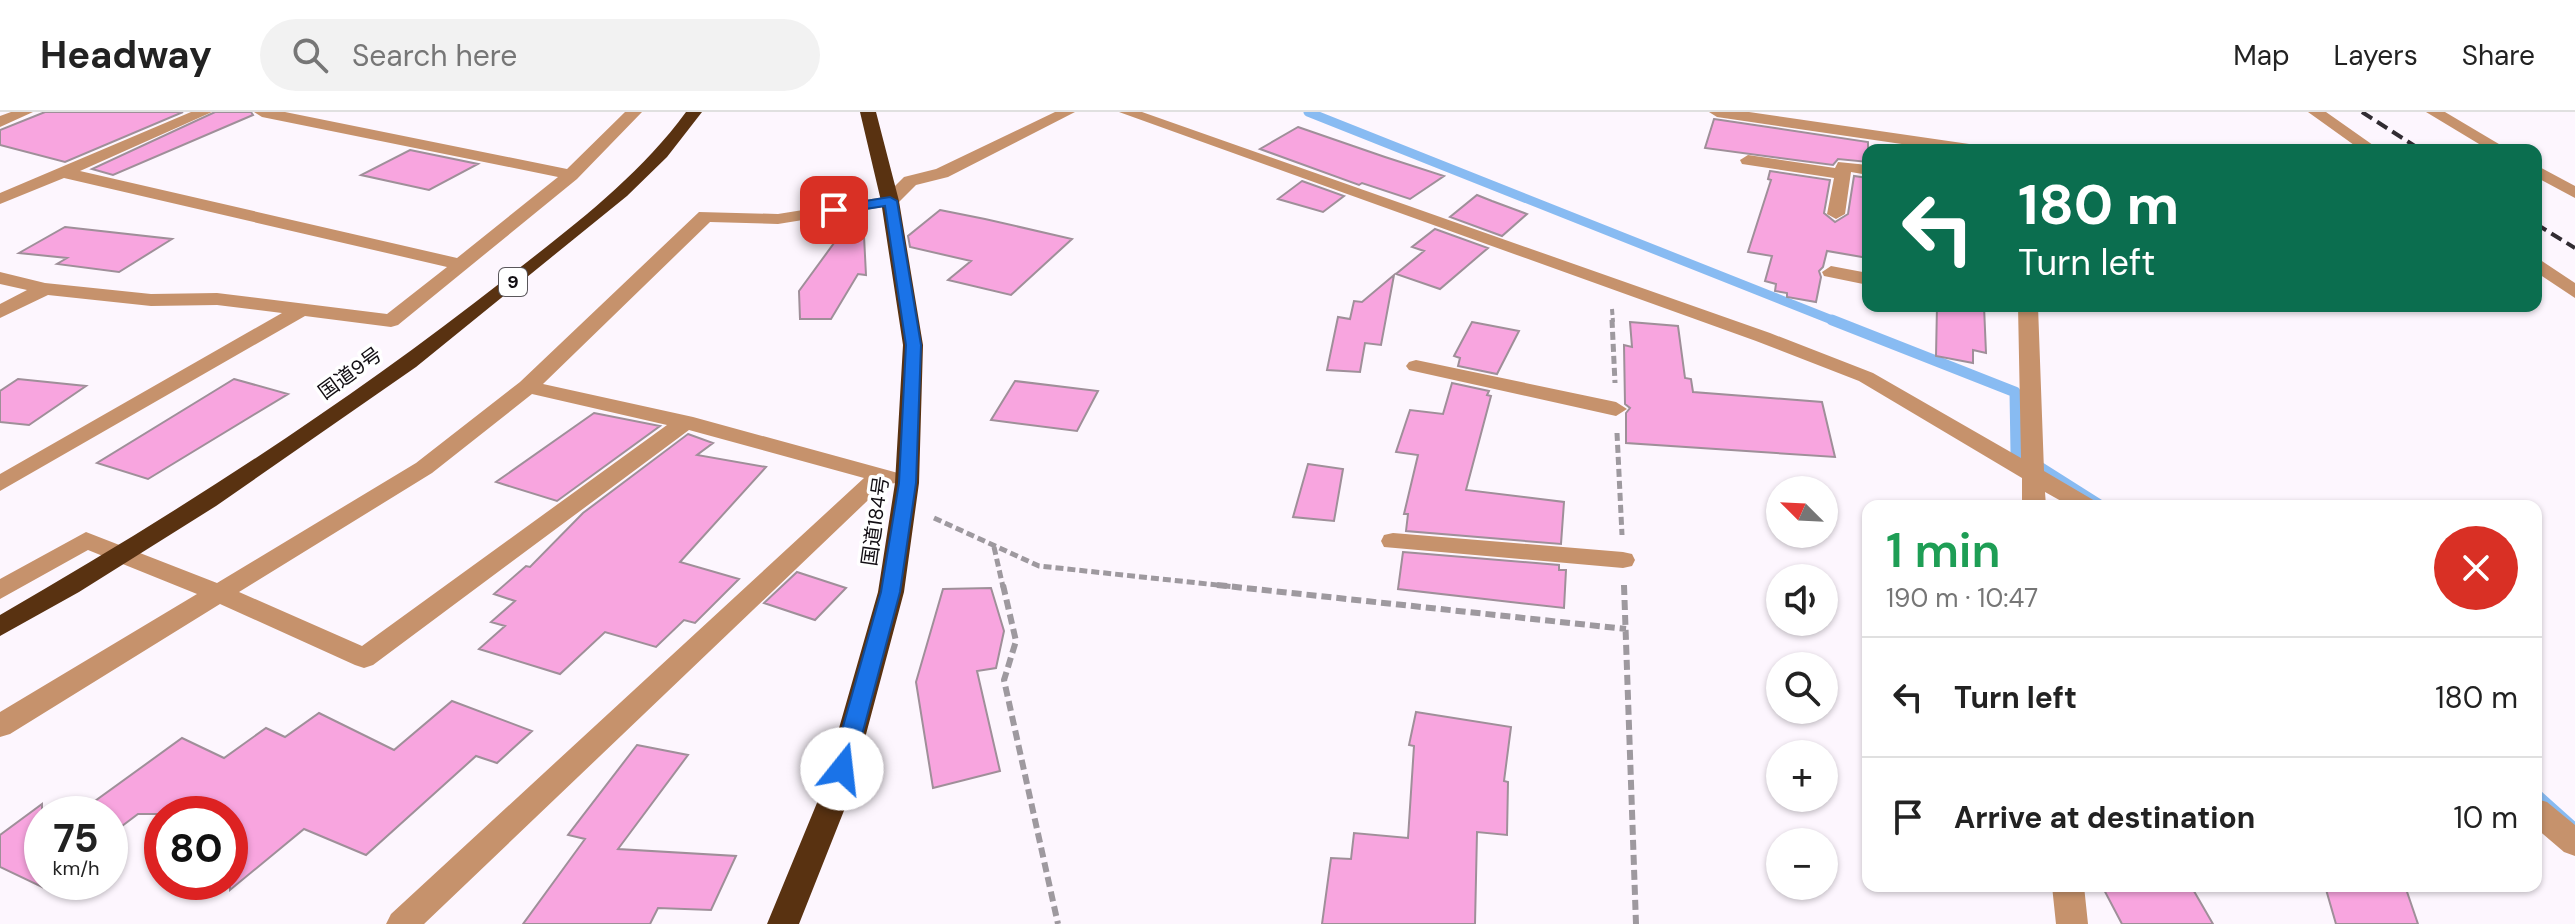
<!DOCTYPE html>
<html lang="en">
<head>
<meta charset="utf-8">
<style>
  :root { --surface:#fff; --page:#f2f2f2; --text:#222; --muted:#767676; --line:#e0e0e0 }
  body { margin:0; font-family:"DM Sans","Noto Sans JP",sans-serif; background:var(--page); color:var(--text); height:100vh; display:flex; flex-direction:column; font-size:30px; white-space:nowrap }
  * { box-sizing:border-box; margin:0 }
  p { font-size:26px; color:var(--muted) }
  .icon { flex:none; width:44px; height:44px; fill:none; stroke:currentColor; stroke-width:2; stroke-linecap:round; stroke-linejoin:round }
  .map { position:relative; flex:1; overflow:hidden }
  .drawer { position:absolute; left:1862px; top:388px; width:680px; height:392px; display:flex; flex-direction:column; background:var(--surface); border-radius:16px; box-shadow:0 2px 6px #0004 }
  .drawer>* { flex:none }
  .guide { position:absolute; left:1862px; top:32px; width:680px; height:168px; border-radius:16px; box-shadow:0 2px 6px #0004; background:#0b6e4f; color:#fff; overflow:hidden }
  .needle { width:52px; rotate:294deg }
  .tools { position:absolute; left:1766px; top:364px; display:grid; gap:16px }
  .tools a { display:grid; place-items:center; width:72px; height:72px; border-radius:50%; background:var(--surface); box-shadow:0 2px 6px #0004; font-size:40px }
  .speed { position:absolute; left:24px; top:684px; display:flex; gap:16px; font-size:40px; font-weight:700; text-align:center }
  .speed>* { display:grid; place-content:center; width:104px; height:104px; border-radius:50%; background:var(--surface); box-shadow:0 2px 6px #0004; line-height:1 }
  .speed small { font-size:20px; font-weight:400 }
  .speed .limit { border:12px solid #d22; background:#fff; color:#111 }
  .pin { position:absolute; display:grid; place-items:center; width:68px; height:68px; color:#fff; margin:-34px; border-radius:16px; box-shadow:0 4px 12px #0006 }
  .me { position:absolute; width:88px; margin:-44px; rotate:16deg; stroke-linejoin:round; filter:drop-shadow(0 0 6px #0008) }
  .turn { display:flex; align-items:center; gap:28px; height:168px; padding:0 24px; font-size:36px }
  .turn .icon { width:104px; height:104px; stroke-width:2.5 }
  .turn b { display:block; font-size:56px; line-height:68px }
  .round { display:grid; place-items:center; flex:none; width:84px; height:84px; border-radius:42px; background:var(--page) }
  .headline { display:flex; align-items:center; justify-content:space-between; height:136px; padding:0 24px }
  h1 { font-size:48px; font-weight:600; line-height:60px; color:#1e9e55 }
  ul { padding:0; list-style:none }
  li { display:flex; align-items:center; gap:24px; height:120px; padding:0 24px; border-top:2px solid var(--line) }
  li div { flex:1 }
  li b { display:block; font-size:30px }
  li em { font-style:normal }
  header { display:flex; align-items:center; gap:48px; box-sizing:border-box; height:112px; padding:0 40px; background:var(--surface); border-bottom:2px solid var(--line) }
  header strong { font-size:38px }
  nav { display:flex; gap:44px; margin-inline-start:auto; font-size:28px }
  .search { width:560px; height:72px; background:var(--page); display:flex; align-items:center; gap:20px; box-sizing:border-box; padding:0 28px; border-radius:44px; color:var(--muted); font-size:30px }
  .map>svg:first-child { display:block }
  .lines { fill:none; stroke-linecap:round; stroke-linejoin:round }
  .stream-far2 { stroke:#88bbf2; stroke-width:9 }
  .stream-far1 { stroke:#88bbf2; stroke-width:11 }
  .stream { stroke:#88bbf2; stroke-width:14 }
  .building { fill:#f8a5df; stroke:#9f8f99; stroke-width:2 }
  .path-far2 { stroke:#9e999f; stroke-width:4; stroke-dasharray:6 3; stroke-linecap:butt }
  .path-far1 { stroke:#9e999f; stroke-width:5; stroke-dasharray:8 4; stroke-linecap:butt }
  .path { stroke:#9e999f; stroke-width:6; stroke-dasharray:10 5; stroke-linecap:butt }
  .minor { fill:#c6926c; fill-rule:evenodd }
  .highway { fill:#593211; fill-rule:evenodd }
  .rail { stroke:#312c32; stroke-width:4; stroke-dasharray:12 6; stroke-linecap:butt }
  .route { fill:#1a73e8; stroke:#114b97; stroke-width:2 }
  .labels { text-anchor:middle; stroke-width:7; stroke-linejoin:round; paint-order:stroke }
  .shield { fill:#fff; stroke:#59565a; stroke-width:2 }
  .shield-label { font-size:18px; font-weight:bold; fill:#120e13 }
  .street-label { font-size:20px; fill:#120e13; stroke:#fff }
</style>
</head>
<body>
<header>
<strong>Headway</strong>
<div class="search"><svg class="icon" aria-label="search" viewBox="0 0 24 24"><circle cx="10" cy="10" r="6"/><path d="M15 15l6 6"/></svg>Search here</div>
<nav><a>Map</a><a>Layers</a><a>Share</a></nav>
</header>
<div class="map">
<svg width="2575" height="812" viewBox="0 0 2575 812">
  <rect width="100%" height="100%" fill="#fdf6fe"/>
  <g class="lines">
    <path class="stream-far2" d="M1308 0 1837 210"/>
    <path class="stream-far1" d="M1832 208 2015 280 2016 340 2101 394"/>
    <path class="stream" d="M2536 684 2575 719"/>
  </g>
  <path class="building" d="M45 0H183L65 50 0 33V18Z
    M215 0H251L253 3 113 63 92 57Z
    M1714 7 1868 30V50L1838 47 1833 53 1705 36Z
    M1298 15 1385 45 1444 64 1410 87 1362 71 1359 73 1260 37Z
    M410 38 478 52 429 78 361 63Z
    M1770 59 1830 68 1824 101 1835 110 1848 102 1854 64 1868 66V146L1827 139 1823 155 1819 159 1821 165 1816 190 1787 185V181L1775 179 1776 172 1765 169 1772 144 1748 140 1771 68 1768 67Z
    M1302 69 1344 84 1323 100 1278 87Z
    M1477 83 1492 89 1527 102 1502 124 1450 105Z
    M940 98 985 107 1072 127 1011 183 948 168 971 149 910 135 908 124Z
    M65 115 172 127 119 160 57 152 67 146 19 141Z
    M1435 117 1488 136 1440 177 1396 162 1424 139 1412 135Z
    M864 124 866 163 858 162 831 207H800L799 179 837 127Z
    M1394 163 1381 233 1365 231 1360 260 1327 258 1338 205 1350 207 1354 189 1362 190Z
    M1937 194H1984L1986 241 1973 238V251L1936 244Z
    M1472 210 1519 219 1497 262 1458 254 1460 246 1454 244Z
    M1630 210 1678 214 1685 266 1691 267 1693 280 1822 290 1835 345 1626 331V301L1630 296 1625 292 1624 233 1632 235Z
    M18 267 86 274 29 313 0 310V279Z
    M234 267 288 282 148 367 97 351Z
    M1015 269 1098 279 1077 319 991 308Z
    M1452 271 1489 279 1487 283 1491 284 1466 378 1564 390 1561 432 1406 419 1408 402H1404L1418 343 1396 340 1410 298 1443 302Z
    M594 301 660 314 557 389 496 370Z
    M688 322 713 331 697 343 766 355 680 450 739 467 695 511 684 508 656 535 605 520 560 562 479 537 505 514 491 510 515 489 494 482 526 454 530 455 583 401Z
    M1308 352 1343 357 1334 409 1293 405Z
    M1403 440 1559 453V458H1566L1564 496 1398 477Z
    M797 460 846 476 815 508 764 491Z
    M991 476 1004 519 996 556 977 559 1000 659 933 676 916 570 943 477Z
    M452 589 532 619 497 651 476 644 366 743 304 717 230 778V702H138L110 723V702H77L182 626 224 646 266 616 285 625 319 601 394 638Z
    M1416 600 1511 615 1504 669 1508 670 1507 723 1477 720 1475 812H1322L1331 746 1351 747 1354 721 1408 726 1414 634 1409 633Z
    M637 633 688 643 618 737 736 744 711 798 658 796 650 812H523L585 727 568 723Z
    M42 692V775L0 755V723Z
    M2102 774H2191L2213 812H2122Z
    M2325 774H2405L2418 812H2336Z"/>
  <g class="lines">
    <path class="path-far2" d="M1612 197 1613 210"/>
    <path class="path-far1" d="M1612 208 1615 271
      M1617 321 1622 423
      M934 406 1039 454 1236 475
      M994 435 1003 475"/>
    <path class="path" d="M1003 473 1016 529 1004 568 1058 812
      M1217 473 1626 517
      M1624 473 1636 812"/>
    <path class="minor" d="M11 0H33L0 15V4Z
      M191 0H212L80 59 457 146 558 65 262 5 254 0H285L567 57 625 0H642L577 67 398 213 391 215 305 204 0 379V362L282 201 217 193 151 194 48 183 0 206V192L27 178 0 172V160L45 171 151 182 217 181 387 202 447 155 64 66 0 92V81Z
      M1055 0H1075L948 65 916 73 896 93 778 112 710 110 543 272 693 305 898 361 902 366 898 371 885 372 424 812H386L391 802 864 366 689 318 373 553 364 556 355 553 220 492 10 622 0 625V600L197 482 88 438 0 487V467L86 420 217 471 416 351 520 270 699 100 778 102 884 85 904 65 936 57ZM532 282 667 313 362 534 239 480 432 361Z
      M1119 0H1142L1770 221 1873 261 2021 346 2018 194H2038L2044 359 2095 389 2099 394H2070L2045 380 2046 394H2022V366L1859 269 1756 229Z
      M1709 0H1749L1976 33 1984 38H1943L1717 5Z
      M2308 0H2326L2380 38H2361Z
      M2426 0H2445L2509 38H2489Z
      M1748 43 1835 56 1838 50 1868 53V63L1851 60 1845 102 1836 107 1827 102 1834 66 1742 52 1740 48Z
      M2536 53 2575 74V86L2536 65Z
      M2536 145 2575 171V186L2536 160Z
      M1831 154 1868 161V173L1824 164 1822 160Z
      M1416 248 1616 290 1627 297 1616 304 1409 258 1406 254 1409 250Z
      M1393 421 1623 440 1632 442 1635 448 1632 454 1623 456 1384 435 1381 429 1384 423Z
      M2536 687 2547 690 2575 713V744L2564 740 2536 716Z
      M2052 774H2084L2088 812H2056Z"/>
    <path class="highway" d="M686 0H702L667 45 627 84 416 255 216 394 79 480 0 524V503C175 402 345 293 504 168 569 117 637 67 686 0Z
      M860 0H876L899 89 923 233 919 371 904 480 849 686 799 812H767L819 686 878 480 895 371 903 233 881 89Z"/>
    <path class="rail" d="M2362 0 2421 38
      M2536 112 2575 136"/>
  </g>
  <path class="route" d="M890 85 897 89 921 233 916 371 900 480 853 657 849 663 842 666 834 663 831 657 881 480 899 371 906 233 885 94 834 102 827 98 834 94Z"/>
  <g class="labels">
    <rect class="shield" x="499" y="156" width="28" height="28" rx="6"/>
    <g class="shield-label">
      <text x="513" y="176">9</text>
    </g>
    <g class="street-label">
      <text transform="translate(350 261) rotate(-36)" y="7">国道9号</text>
      <text transform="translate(875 409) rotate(-82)" y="7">国道184号</text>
    </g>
  </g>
</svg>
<div class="tools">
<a><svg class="needle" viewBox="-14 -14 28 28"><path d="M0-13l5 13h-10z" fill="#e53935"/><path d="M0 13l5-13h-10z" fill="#767676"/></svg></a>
<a><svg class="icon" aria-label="sound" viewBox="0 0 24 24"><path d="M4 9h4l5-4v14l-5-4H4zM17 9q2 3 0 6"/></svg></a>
<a><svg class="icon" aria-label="search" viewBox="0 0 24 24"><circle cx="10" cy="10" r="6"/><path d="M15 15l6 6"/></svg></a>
<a>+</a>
<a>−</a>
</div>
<div class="speed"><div>75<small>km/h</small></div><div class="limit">80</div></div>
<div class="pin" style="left:834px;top:98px;background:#d93025"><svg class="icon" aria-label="arrive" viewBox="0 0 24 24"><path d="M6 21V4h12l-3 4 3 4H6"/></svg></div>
<svg class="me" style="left:842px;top:657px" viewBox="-20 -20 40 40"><circle r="19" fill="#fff"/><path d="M0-13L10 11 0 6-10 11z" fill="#1a73e8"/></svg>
<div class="guide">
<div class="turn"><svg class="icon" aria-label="left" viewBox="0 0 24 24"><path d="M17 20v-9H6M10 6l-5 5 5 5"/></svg><div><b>180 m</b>Turn left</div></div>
</div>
<section class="drawer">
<div class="headline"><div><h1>1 min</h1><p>190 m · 10:47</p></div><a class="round" style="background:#d93025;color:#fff"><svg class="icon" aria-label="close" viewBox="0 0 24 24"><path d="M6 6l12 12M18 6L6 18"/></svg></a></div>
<ul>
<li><svg class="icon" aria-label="left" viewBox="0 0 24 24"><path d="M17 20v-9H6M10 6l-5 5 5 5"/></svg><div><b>Turn left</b></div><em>180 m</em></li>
<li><svg class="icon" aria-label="arrive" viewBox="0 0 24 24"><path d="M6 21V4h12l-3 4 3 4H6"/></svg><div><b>Arrive at destination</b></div><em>10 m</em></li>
</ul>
</section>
</div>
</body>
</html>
